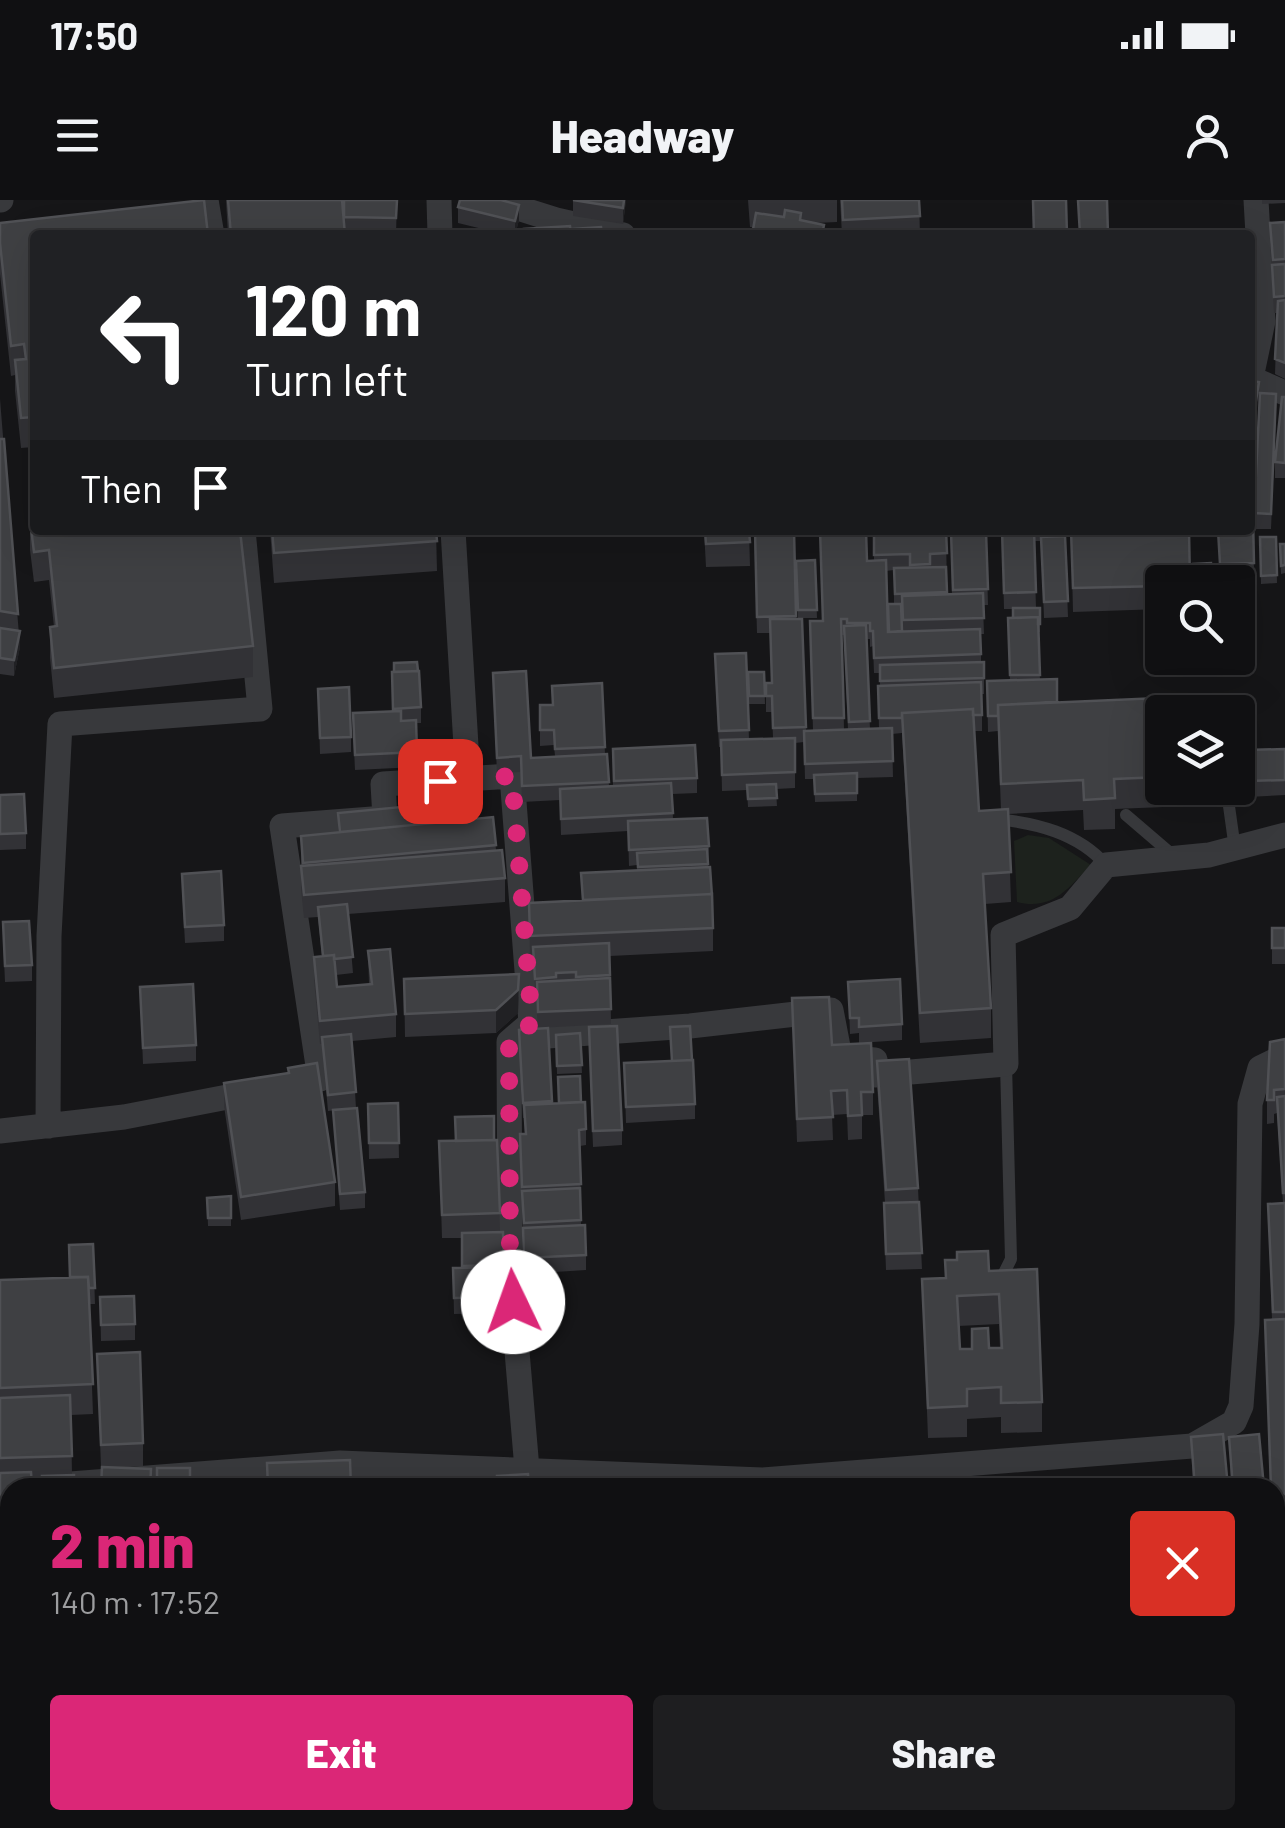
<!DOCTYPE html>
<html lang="en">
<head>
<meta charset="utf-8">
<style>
  :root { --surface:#101012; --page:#1e1e20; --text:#f1f3f6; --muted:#9c9d9f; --line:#303032; --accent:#db2777 }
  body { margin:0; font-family:Barlow,sans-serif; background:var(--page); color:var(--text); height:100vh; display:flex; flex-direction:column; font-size:38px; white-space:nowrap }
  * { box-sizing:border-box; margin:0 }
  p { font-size:32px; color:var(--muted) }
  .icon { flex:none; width:55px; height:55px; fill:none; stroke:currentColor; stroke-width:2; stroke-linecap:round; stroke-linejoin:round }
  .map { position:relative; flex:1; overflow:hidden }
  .panel { position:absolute; left:0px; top:1278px; width:1285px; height:352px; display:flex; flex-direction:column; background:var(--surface); border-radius:30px 30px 0 0; box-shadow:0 10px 40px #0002,0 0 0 2px var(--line) }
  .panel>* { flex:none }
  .banner { position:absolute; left:30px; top:30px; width:1225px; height:305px; border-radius:10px; box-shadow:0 10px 40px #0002,0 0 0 2px var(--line); background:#202124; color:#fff; overflow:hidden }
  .fabs { position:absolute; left:1145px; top:365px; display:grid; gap:20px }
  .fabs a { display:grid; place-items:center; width:110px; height:110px; border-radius:10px; background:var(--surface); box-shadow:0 10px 40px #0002,0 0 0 2px var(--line); font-size:50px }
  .pin { position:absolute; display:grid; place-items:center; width:85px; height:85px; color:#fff; margin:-42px; border-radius:20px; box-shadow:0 5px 15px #0006 }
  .me { position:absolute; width:110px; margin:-55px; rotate:357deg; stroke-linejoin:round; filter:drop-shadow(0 0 8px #0008) }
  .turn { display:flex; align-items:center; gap:35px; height:210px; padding:0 50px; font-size:45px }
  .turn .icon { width:130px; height:130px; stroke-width:2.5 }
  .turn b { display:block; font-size:70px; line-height:85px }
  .then { display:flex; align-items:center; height:95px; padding:0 50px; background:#0003; gap:20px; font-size:38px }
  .round { display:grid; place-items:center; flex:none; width:105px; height:105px; border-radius:10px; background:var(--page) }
  .overview { display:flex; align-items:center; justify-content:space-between; height:170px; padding:0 50px }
  h1 { font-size:60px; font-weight:800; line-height:75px; color:var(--accent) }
  .primary-button { display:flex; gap:20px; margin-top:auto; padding:20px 50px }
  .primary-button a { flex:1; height:115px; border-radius:10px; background:var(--accent); color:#fff; font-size:40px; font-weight:800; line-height:115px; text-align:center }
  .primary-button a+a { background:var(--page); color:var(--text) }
  .status { display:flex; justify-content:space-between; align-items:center; height:70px; padding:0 50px; background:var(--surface); direction:ltr }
  .status svg { height:28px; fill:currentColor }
  header { display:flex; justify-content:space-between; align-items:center; height:130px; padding:0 50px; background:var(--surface); font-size:45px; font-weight:800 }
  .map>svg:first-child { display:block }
  .green { fill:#1d221d }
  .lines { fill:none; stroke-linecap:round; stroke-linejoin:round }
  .lane { stroke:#38393c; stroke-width:12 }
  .street { stroke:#38393c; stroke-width:25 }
  .wall { fill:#323236; fill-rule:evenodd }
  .shaded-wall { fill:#212124 }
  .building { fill:#3f4043; stroke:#505155; stroke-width:2.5; fill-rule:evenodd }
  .route { stroke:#db2777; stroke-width:18; stroke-dasharray:0 32.4 }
</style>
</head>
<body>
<div class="status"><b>17:50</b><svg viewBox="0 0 49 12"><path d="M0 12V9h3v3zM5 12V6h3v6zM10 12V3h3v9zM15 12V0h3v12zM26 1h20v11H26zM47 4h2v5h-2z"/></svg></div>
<header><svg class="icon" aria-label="menu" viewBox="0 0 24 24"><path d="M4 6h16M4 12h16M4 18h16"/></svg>Headway<svg class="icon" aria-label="person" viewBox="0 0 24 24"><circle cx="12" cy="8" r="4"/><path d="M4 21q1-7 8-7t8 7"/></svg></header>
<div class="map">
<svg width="1285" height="1628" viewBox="0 0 1285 1628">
  <rect width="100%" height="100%" fill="#161618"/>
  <path class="green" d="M1028 635 1049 638 1091 665C1068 688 1053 711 1017 702L1014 641Z"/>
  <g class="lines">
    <path class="lane" d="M1228 599 1235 649
      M1126 615 1175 657
      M996 619C1036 623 1078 633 1106 665
      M999 1083 1011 1059 1006 864"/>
    <path class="street" d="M0 0H1
      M206 0 212 35
      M439 0 440 35
      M493 0 556 20 623 35
      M1250 178 1285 193
      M1251 178 1263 121 1256 0
      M453 330 468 579
      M519 838 690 826 831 810 840 857 875 860V875L1006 864 1003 735 1070 708 1106 665 1209 655 1285 635
      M48 926 49 736 60 524 260 509 243 330
      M0 931 124 917 320 879 282 626 385 618 383 584 512 576 531 823 509 842 510 1069 527 1269
      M19 1288 340 1263 762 1280 1192 1246 1234 1222 1241 1206 1247 1124 1250 904 1260 868 1285 856
      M377 1620V1628
      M725 1620 727 1628"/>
  </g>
  <path class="wall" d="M226 0H342L344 22V0H397L396 34 228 35Z
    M573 0H626L623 24 573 16Z
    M748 0H837V22L815 23 824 35 750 27Z
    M840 0H919L920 35H842Z
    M1262 0H1285V3L1262 4Z
    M458 7 519 20 515 35H507L458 23Z
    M1285 22V179L1275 174 1277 113H1274L1270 39V23Z
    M0 23 35 35V257L34 247 21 248 15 191V175L11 176 0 74Z
    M1285 197V278H1275V262Z
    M0 199 20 447 14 476 0 474Z
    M1276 210 1271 329H1254V313Z
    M1253 318 1254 379 1220 380 1218 331H1214V330H1250Z
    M30 320 253 446V477L54 498 50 458V427H54L49 380 34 382 30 350Z
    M270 330H436L437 371 274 383Z
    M704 330H749L750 366 706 367Z
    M754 330H794L796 419H802L806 531H813L810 421H823L867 361H874V330H946L947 395 952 394 951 332 986 331 988 405H983L984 434H981V462H984V494H982V531H974L979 611 1001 610 998 531 988 532 987 481H1010L1008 418H1013V409H1004L1002 330H1063V336H1065L1068 417 1044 418 1041 341H1034L1036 408H1040V432H1038L1040 480 1057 502 1162 573 1163 607 1115 609V629L1084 630 1083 610 1008 614 1011 702 985 704 991 808V838L920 843 902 533 892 534 893 577 857 578V601L815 602 814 579H805L804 542 795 543V588L776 589 777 606 748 607 747 590 722 591 721 547H719L715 470 746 453 749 539 773 538 772 512H766V483H772L770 433H757ZM894 370V404H888L886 371ZM842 435H844L848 530H844ZM866 439H870V447L873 446 874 473H880V486H878L879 529H870Z
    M1071 330H1193V332H1189L1162 382V409L1073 412Z
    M1260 337H1276L1277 383 1261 384Z
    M1280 344H1285V373L1281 374Z
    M815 360 817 418H798L796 361Z
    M392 472 421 507V523H416L417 567 355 570 353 529 393 511Z
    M748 472H764L765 504H749Z
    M602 483 605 554H607L609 586H613V549L697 578V593L672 594 673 619 709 646 708 667 713 728V751L610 756 611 824 538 828 533 760H530L529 703 582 700 581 673 637 671V665L629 666 628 631 561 635 560 600 522 602 521 572 497 573 493 488 531 558 555 556 554 545 540 546V505H552Z
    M318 489 351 537V552L320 554Z
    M1285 549V595L1248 597 1247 550Z
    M1243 563 1245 589 1213 591V588H1238V564Z
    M402 578 480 594V609L444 613 445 622 493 617 496 650 505 678V702L348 714 353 773 336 775 337 787 369 784 368 751 396 814V837L352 841 356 908 328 911 322 844H320L314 780V757L322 756 318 717 304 718 301 689V636L338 632V613L403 607Z
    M1174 588H1210V600L1175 601Z
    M0 595 26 633V649L0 650Z
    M182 689 224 725V741L185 743Z
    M1272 728H1285V764H1272Z
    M3 738 32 765V781L5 782Z
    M404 779 519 797 518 813 496 833 405 837Z
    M848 782 902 824V840L859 843V833L850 834Z
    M140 787 196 845V861L143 864Z
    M792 798 873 892V915H862V939L848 940 847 914 832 915 833 940 797 942Z
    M548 828 552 904 581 902 586 929V945L580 946 581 1025 586 1055V1070L524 1074 520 934H525L524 918H523L519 830Z
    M580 833 582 873 557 874 556 835Z
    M1285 839V1317H1275V1288H1270L1265 1120 1272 1119 1268 1004 1283 1003 1277 913 1274 914V923L1267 924V900Z
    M589 843 622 930V945L593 947Z
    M877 861 918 988 922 1069 886 1070 884 1019 885 1003 877 884Z
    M624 863 695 904V919L626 923Z
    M224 883 335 982V1006L241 1020 224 906Z
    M398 903 399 958 369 959 368 904Z
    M333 910 365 992V1008L340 1010Z
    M497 940 500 1032H503L505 1113 454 1114 453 1068H462V1038H442L439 941Z
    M231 996V1026H208L207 998Z
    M93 1044 95 1104H89L93 1214 71 1215 72 1275 31 1281 10 1288V1529L0 1530V1080L70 1077Z
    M989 1071 1042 1202V1232L1001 1233V1217L967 1219V1237L928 1238 922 1079 945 1078ZM999 1124 1000 1148 960 1149 958 1126Z
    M100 1097 135 1124V1140L101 1141Z
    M97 1154 143 1243V1266L118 1268 151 1288 101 1268Z
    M1191 1237 1228 1288H1193Z
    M1229 1237 1264 1288H1231Z
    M1275 1424 1277 1444V1468H1275Z
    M56 1620H144V1621L124 1624 125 1628H57Z
    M1064 1620H1088L1089 1628H1066Z"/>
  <path class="shaded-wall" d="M624 0H626L623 24V8Z
    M519 5V20L515 35V21Z
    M1259 182V198L1250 253V238Z
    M20 431V447L14 476V460Z
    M519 774 518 813 496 833V810Z"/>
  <path class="building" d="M204 0 208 35H35V227L34 217 21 218 15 160 26 159 24 144 11 146 0 43V23Z
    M228 0H342L345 35H231Z
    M344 0H397L396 18 344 17Z
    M460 0H501L519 5 515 21 458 7Z
    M573 0H624L623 8Z
    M842 0H919L920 16 843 20Z
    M1033 0H1066L1067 35H1034Z
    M1078 0H1107L1108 35H1080Z
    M785 10 801 13 800 20 824 25 822 35H752L756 13 784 17Z
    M1285 22V59L1273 60 1270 23Z
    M570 26 571 35H525L524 29Z
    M601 27 602 35H574L573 29Z
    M1285 64V96L1274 97 1272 65Z
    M1285 100V163L1275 159 1278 101Z
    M1250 181 1259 182 1250 238Z
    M1260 193 1276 194 1271 314 1254 313Z
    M1282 197H1285V263L1275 262Z
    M0 239H4L18 414 0 411Z
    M1250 318H1253L1254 363 1220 364 1218 330H1250Z
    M35 319V330H240L253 446 54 468 50 427 57 426 49 350 34 352 30 320Z
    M272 330H436L437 341 274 353Z
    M705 330H749L750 342 706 344Z
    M755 330H794L796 416 757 417Z
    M820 330H866L867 361 886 360 888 432 980 429 981 454 874 458 873 431H870V423H847V419H841L844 518H813L810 421H823Z
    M874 330H946L947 353 930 354V364L910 365V354L874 355Z
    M1002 330H1034L1036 392 1004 393Z
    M1071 330H1189L1190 382H1162V386L1073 388Z
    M986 331 988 389 953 390 951 332Z
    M1065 336 1068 401 1044 402 1041 337Z
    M1260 337H1276L1277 375 1261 376Z
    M1280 344H1285V365L1281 366Z
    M815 360 817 410H798L796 361Z
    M1211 363 1212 382H1193V364Z
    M946 367 947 392 895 394 894 368Z
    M983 393 984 418 903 420 902 396Z
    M888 404H901L902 431 889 432Z
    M1013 408H1040V424H1038V417L1013 418Z
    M1038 417 1040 475H1010L1008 418Z
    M770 419H802L806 527 773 528 772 496H766V483H772Z
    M866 425 870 521 849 522 844 426Z
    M0 428 20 431 14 460 0 458Z
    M746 453 749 530 719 531 715 454Z
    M417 462 418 471 394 472V463Z
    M984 462V478L880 481V465Z
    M419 471 421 507 393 509 392 472Z
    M526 471 531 558 607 554 609 582 522 586 521 556 497 558 493 473Z
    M748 472H764L765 496H749Z
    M1057 479V502L998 505V516H988L987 481Z
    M981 482 982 515H973V509L902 513V518H879L878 486Z
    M602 483 605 547 555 549 554 530H540V505H553L552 486Z
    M349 487 351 537 320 538 318 489Z
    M1159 498 1162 577 1114 579 1115 598 1084 600 1083 580 1001 584 998 505Z
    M973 509 979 611 1008 609 1011 672 983 674 991 808 920 813 902 513Z
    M401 511V521L416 520 417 552 355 555 353 513Z
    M892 528 893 561 805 564 804 531Z
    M795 538V572L722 575 721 540Z
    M695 545 697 578 614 581 613 549Z
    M1285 549V580L1248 581 1247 550Z
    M1243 563 1245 581 1238 582V564Z
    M478 571 480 594 404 601 402 578Z
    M857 573V593L815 594 814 575Z
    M671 583 673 613 561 619 560 589Z
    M776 584 777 598 748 599 747 585Z
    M24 594 26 633 0 634V595Z
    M443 603 445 622 340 632 338 613Z
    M493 617 496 645 303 663 301 636Z
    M707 618 709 646 629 650 628 621Z
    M707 649 708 664 638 667 637 653Z
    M502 650 505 678 304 695 301 666Z
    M710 667 712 696V694L583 700 581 673Z
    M221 671 224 725 185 727 182 674Z
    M712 694 713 728 530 736 529 703Z
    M347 704 353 757 334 759V755L323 756 318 707Z
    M29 721 32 765 5 766 3 722Z
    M1272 728H1285V748H1272Z
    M609 743 610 775 576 777V772L556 773V777L535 779 533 747Z
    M390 749 396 814 320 821 314 757 334 755 337 787 372 784 368 751Z
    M519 774 518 790 496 810 405 814 404 779Z
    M610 778 611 809 538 812 537 782Z
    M900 779 902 824 859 827V818H850L848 782Z
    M193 784 196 845 143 848 140 787Z
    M829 797 832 845 871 843 873 892H861L862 915 848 916 847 890 831 891 833 917 797 919 792 798Z
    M617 826 622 930 593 931 589 827Z
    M690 826 692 860 672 861 670 827Z
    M548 828 552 901 523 903 519 830Z
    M580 833 582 865 557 866 556 835Z
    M351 834 356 892 328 895 322 837Z
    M1285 839V889L1274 890V900H1267L1270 842Z
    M909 859 918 988 886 990 877 861Z
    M693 860 695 904 626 907 624 863Z
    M317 863 335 982 241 997 224 883 289 873 288 868Z
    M580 876 581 902 559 903 558 877Z
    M1285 896V993H1283L1277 897Z
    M585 902 586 929 579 930 581 984 522 987 520 934H526L524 905Z
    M398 903 399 943H369L368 904Z
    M357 908 365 992 340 994 333 910Z
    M494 916V940L456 941 455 917Z
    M497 940 500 1013 442 1015 439 941Z
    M580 988 581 1020 524 1023 522 991Z
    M231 996V1018H208L207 998Z
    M919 1002 922 1053 886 1054 884 1003Z
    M1285 1003V1112H1273L1268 1004Z
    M585 1025 586 1055 524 1058 523 1028Z
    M503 1032 504 1065 462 1066V1033Z
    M93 1044 95 1088H89L88 1077H70L69 1045Z
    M988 1051 989 1071 1037 1069 1042 1202 1001 1203V1187L967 1189V1206L928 1208 922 1079 946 1078 945 1060H957V1052ZM999 1094 1002 1148H989L988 1128 972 1129V1149H960L957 1096Z
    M505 1067V1097L454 1098 453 1068Z
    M88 1077 93 1184 0 1188V1080Z
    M134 1096 135 1124 101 1125 100 1097Z
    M1285 1119V1294H1275V1288H1271L1265 1120Z
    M140 1152 143 1243 101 1245 97 1154Z
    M70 1195 72 1256 0 1258V1198Z
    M1223 1234 1228 1288H1195L1191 1237Z
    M1259 1234 1264 1288H1233L1229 1237Z
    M350 1260 351 1288H268L267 1263Z
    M102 1267 151 1269 150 1288H101Z
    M157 1268H190V1288H157Z
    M31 1272 32 1288H10V1464L0 1465V1273Z
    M528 1274 529 1288H498L497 1276Z
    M74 1275V1288H43L42 1276Z
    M704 1283V1288H677Z
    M413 1286V1288H375V1287Z
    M0 1478H10V1514H0Z
    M65 1620H124L125 1628H66Z
    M648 1620H716L717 1628H650Z
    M858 1620H878V1628H858Z
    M1040 1620H1054V1628H1040Z
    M1067 1620H1088L1089 1622 1067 1625Z
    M1183 1620H1216V1628H1183Z"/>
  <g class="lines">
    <path class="route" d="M440 581 512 576 532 823 509 842 510 1069 513 1102"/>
  </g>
</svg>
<div class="fabs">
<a><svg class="icon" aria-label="search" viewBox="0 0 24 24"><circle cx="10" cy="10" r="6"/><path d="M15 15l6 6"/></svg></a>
<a><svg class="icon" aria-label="layers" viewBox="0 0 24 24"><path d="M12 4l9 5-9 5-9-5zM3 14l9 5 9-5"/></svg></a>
</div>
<div class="pin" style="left:440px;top:581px;background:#d93025"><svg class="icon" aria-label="arrive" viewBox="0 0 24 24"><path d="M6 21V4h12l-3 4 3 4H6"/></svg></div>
<svg class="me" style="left:513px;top:1102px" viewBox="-20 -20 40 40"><circle r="19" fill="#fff"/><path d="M0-13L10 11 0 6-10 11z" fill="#db2777"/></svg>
<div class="banner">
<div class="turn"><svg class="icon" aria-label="left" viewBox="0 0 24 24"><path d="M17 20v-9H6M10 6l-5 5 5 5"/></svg><div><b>120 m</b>Turn left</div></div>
<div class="then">Then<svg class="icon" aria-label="arrive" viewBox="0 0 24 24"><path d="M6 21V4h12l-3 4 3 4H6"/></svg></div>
</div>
<section class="panel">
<div class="overview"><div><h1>2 min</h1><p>140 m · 17:52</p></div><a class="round" style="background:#d93025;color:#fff"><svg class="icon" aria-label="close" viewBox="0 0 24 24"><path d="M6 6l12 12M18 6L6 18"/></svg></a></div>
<div class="primary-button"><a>Exit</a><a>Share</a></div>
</section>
</div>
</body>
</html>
